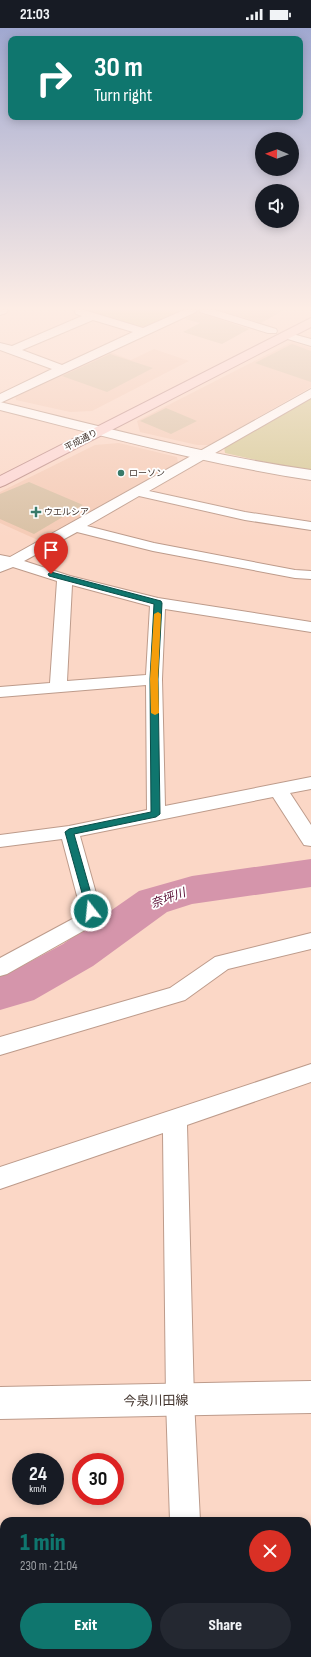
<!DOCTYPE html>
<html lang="en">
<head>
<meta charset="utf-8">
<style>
  :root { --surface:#171b24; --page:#242831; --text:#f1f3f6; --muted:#9ea1a6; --accent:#0f766e }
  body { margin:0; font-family:"Sofia Sans Condensed","Noto Sans JP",sans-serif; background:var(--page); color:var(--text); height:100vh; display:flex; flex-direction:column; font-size:15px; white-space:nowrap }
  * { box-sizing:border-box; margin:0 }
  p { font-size:13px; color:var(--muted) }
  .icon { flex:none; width:22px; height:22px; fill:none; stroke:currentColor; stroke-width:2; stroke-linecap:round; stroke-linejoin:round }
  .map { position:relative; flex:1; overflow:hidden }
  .drawer { position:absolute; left:0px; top:1489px; width:311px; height:140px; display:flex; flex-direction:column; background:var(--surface); border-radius:12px 12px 0 0; box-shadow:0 2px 10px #0003 }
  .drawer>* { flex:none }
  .hud { position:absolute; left:8px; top:8px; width:295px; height:84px; border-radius:8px; box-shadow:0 2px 10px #0003; background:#0f766e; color:#fff; overflow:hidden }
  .needle { width:26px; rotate:271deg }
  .tools { position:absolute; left:255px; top:104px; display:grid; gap:8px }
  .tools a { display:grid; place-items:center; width:44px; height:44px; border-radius:50%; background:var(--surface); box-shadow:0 2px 10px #0003; font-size:20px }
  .speed { position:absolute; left:12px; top:1425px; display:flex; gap:8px; font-size:20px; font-weight:700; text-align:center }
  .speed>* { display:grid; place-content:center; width:52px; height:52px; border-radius:50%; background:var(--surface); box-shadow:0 2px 10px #0003; line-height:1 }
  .speed small { font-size:10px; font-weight:400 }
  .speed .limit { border:6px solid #d22; background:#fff; color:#111 }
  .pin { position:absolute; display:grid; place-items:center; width:34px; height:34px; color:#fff; margin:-41px -17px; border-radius:50% 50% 50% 0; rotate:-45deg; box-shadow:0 0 4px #0007 }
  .pin .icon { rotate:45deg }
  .me { position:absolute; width:44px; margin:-22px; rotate:344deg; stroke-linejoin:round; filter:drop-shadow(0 0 3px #0008) }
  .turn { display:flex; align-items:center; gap:14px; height:84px; padding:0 20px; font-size:18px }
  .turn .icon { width:52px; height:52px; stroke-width:2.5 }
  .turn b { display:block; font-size:28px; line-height:34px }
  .round { display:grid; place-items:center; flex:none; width:42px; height:42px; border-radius:21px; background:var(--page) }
  .headline { display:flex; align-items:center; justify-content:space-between; height:68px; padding:0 20px }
  h1 { font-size:24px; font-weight:800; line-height:30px; color:var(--accent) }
  .button { display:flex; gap:8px; margin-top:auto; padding:8px 20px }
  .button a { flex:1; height:46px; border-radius:24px; background:var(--accent); color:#fff; font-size:16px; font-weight:800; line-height:46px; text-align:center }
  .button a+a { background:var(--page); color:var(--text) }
  .status { display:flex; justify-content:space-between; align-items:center; height:28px; padding:0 20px; background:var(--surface); direction:ltr }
  .status svg { height:11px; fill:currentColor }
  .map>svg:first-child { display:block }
  .built { fill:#f5cbb6 }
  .green { fill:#d4c994 }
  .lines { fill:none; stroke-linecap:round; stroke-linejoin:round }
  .river { fill:#d595ab; fill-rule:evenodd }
  .building { fill:#d9c1a5 }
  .street-casing { stroke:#bd9b8b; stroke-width:2 }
  .secondary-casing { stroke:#bd9b8b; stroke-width:2 }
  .primary-casing { stroke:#bb8b86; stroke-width:2 }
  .street { fill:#fff; fill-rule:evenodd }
  .secondary { fill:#fff; fill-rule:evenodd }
  .primary { fill:#fdd6d4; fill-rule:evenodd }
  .route { fill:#0f766e; stroke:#0a4d48 }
  .slow { fill:#f59e0b }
  .poi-dot { fill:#397a69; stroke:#fff; stroke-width:1.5 }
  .labels { text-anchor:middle; stroke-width:3.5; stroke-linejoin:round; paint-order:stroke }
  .far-street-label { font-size:9px; fill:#41332c; stroke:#fff }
  .far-poi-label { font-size:9px; fill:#41332c; stroke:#fff; text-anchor:start }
  .water-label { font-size:12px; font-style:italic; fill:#53052d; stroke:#fff }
  .near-street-label { font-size:13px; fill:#41332c; stroke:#fff }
</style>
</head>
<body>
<div class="status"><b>21:03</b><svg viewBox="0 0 49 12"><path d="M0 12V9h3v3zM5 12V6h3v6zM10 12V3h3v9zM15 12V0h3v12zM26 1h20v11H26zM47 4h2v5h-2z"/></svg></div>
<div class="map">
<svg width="311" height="1629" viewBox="0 0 311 1629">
  <rect width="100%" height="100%" fill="#fbd7c6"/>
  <path class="built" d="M292 314 311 320V359L209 417H197L140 404 137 393Z
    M154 321 189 333 92 383 70 384 16 372 15 367 107 323 131 332Z
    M119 415 177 429 178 435 40 513 0 495V464L95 417Z"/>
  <path class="green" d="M88 282H183L148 298 137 299Z
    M311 369V442L278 437 225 425 224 418Z"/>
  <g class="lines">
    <path class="river" d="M311 831V859L192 876 167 884 93 938 34 972 0 982V948L7 946 63 916 139 863 192 848Z"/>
  </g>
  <path class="building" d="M219 282H284L261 295Z
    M198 283 200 285 249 301 222 316 183 304 200 295 185 291Z
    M292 316 311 323V354L255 335Z
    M110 326 153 340 107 364 62 348Z
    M166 380 197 393 171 406 140 393Z
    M29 454 83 477 34 506 0 491V466Z"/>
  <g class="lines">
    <defs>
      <path id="street" d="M76 282H84L143 300 184 282H197L196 284 0 375V366L52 341 0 322V315L12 318 82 288 76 286 75 284ZM93 292 133 304 62 337 22 322Z
        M199 282H215L276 301 277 303 276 305H268L200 284Z
        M285 304 311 311V318L281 309 279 307Z
        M311 361V370L149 463 245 484 311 494V502L245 492 139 468 87 498 154 515 295 542 311 543V551L295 550 153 523 77 504 24 533 70 548 158 570 311 594V604L165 581 162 651 165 778 311 749V761L290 765 311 797V818L304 817 273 769 80 808 101 883 92 898 7 946 0 948V930L78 888 81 883 62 811 0 819V807L69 798 147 782 146 657 0 669V659L50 655 57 553 13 539 0 544V527L10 529ZM72 557 150 578 146 647 67 653Z
        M311 905V921L228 941 185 972 0 1027V1009L170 960 215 929Z
        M311 1036V1054L187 1097 194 1372 200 1493H170L166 1372 163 1105 0 1161V1139Z
        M173 1625H205V1629H173Z"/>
      <path id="secondary" d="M0 282H8L6 285 0 287Z
        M0 374C103 399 206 427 311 442V452C206 436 103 408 0 382Z
        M311 1353V1385L0 1391V1359Z"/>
      <path id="primary" d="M311 290V299L5 457 0 459V448Z"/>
    </defs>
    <use href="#street" class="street-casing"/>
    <use href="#secondary" class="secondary-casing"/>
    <use href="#primary" class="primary-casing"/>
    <use href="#street" class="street"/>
    <use href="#secondary" class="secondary"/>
    <use href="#primary" class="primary"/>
  </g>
  <linearGradient id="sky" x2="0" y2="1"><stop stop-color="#a0a8d0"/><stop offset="0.55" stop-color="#fdede5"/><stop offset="1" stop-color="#fdede5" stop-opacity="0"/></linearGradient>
  <rect width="311" height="510" fill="url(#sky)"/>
  <path class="route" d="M51 544 161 573 162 575 158 651 160 786 156 789 74 806 96 883 91 887 87 883 65 804 69 801 151 784 150 651 154 576 49 548 48 546Z"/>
  <path class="slow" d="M158 584 161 586 158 651 159 685 155 687 151 685 150 651 154 586Z"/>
  <g class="poi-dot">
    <circle cx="121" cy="445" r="4"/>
    <path d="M34 478h4v4h4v4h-4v4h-4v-4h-4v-4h4z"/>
  </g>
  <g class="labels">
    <g class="far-street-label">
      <text transform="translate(81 412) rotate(-28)" y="3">平成通り</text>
    </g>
    <g class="far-poi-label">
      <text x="129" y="448">ローソン</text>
      <text x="44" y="487">ウエルシア</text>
    </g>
    <g class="water-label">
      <text transform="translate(168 870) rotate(-20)" y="4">奈坪川</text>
    </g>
    <g class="near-street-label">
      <text transform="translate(156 1372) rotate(-1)" y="5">今泉川田線</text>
    </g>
  </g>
</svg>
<div class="tools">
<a><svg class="needle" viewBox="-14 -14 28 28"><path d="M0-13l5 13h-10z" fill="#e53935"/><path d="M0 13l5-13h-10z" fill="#9ea1a6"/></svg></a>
<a><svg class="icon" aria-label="sound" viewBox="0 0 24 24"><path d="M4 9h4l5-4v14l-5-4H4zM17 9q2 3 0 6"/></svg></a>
</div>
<div class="speed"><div>24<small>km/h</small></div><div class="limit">30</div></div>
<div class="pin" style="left:51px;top:546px;background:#d93025"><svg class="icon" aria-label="arrive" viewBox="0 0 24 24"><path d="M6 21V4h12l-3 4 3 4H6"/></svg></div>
<svg class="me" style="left:91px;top:883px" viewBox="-20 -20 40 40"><circle r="17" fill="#0f766e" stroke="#fff" stroke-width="3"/><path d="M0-11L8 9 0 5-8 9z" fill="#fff"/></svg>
<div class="hud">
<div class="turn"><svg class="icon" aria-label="right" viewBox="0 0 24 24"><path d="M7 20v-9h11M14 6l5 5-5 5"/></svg><div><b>30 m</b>Turn right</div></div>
</div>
<section class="drawer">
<div class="headline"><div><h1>1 min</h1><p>230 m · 21:04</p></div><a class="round" style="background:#d93025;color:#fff"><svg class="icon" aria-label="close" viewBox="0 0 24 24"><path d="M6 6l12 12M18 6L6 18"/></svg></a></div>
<div class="button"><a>Exit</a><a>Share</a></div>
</section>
</div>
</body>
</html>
